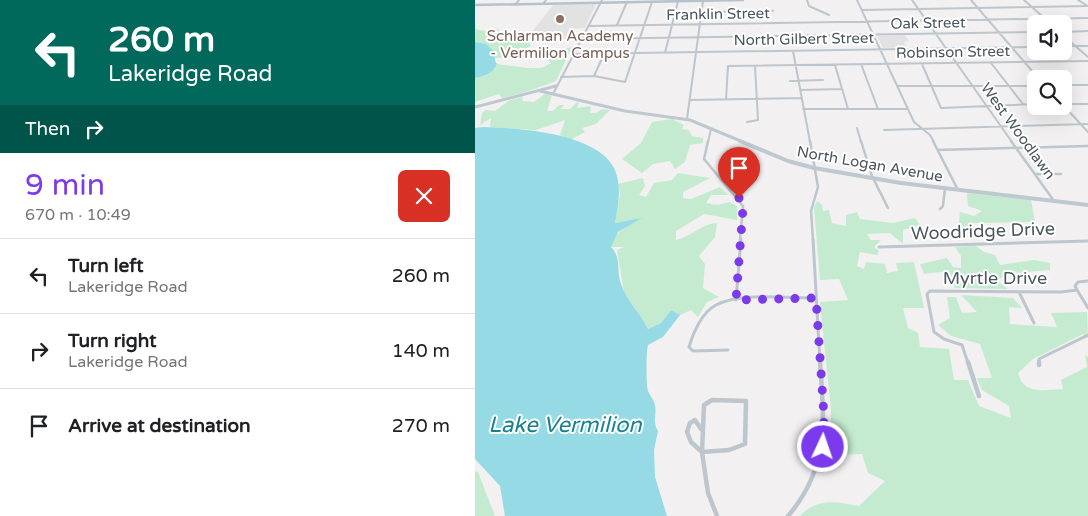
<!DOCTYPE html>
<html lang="en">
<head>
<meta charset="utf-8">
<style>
  :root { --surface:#fff; --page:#f6f6f6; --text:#202124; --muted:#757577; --line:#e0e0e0; --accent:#7c3aed }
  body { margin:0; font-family:"Varela Round",sans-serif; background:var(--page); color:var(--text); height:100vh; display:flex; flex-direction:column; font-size:19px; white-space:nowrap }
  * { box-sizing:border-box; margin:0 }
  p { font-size:16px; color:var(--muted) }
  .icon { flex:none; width:28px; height:28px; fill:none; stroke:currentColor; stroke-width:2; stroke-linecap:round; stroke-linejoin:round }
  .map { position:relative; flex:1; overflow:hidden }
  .panel { display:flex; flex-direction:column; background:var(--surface); width:475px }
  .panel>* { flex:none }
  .top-card { background:#00695c; color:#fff; overflow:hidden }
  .fabs { position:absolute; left:552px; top:15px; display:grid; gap:10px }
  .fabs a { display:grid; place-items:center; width:45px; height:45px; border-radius:8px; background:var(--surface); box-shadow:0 5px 20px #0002; font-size:25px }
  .pin { position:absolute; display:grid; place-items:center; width:42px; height:42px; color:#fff; margin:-51px -21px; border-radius:50% 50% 50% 0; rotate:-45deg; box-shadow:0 0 5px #0007 }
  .pin .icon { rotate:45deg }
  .me { position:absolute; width:55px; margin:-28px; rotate:3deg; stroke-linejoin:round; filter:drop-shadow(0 0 4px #0008) }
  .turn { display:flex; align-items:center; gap:18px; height:105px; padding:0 25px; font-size:22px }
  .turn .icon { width:65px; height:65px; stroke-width:2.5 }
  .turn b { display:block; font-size:35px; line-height:42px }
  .then { display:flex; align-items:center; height:48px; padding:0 25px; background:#0003; gap:10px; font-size:19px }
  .round { display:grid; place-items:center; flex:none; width:52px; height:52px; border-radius:8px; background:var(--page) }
  .overview { display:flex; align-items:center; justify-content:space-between; height:85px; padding:0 25px }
  h1 { font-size:30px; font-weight:600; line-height:38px; color:var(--accent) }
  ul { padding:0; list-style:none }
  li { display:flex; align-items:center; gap:15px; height:75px; padding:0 25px; border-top:1px solid var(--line) }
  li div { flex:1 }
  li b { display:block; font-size:19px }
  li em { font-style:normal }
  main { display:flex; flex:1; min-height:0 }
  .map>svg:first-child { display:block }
  .education { fill:#e3e2e2 }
  .green { fill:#c4ebcf }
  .water { fill:#95dae4 }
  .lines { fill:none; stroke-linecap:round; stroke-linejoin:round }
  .street-far3 { stroke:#bdc6cc; stroke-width:2 }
  .street-far2 { stroke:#bdc6cc; stroke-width:2.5 }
  .street-far1 { stroke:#bdc6cc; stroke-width:3 }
  .street { stroke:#bdc6cc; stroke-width:4.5 }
  .secondary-far1 { stroke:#bec8d0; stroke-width:3 }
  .secondary { stroke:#bec8d0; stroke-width:4 }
  .primary { stroke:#b3c2cc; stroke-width:2.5 }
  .route { stroke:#7c3aed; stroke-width:9; stroke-dasharray:0 16.2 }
  .education-dot { fill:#8d6e63; stroke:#fff; stroke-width:2 }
  .labels { text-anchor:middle; stroke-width:4; stroke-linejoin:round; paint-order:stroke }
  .far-street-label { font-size:15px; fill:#4a555c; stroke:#fff }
  .far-education-label { font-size:15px; fill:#785e54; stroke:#fff }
  .street-label { font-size:18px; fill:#4a555c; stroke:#fff }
  .near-water-label { font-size:22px; font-style:italic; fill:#198290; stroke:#fff }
</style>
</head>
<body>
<main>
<section class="panel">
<div class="top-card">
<div class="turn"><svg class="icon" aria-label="left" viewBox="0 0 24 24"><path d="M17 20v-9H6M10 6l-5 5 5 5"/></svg><div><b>260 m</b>Lakeridge Road</div></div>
<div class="then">Then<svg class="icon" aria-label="right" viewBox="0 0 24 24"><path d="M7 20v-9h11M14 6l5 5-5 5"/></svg></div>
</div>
<div class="overview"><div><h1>9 min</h1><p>670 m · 10:49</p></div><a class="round" style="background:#d93025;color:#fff"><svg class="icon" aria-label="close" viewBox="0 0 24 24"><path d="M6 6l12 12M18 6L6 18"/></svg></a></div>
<ul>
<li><svg class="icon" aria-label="left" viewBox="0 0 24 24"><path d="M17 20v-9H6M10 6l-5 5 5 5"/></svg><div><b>Turn left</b><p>Lakeridge Road</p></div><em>260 m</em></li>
<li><svg class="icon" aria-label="right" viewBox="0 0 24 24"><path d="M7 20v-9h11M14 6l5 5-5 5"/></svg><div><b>Turn right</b><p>Lakeridge Road</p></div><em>140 m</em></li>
<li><svg class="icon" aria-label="arrive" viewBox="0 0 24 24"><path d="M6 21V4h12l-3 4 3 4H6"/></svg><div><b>Arrive at destination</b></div><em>270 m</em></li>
</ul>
</section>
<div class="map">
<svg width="613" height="516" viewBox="0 0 613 516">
  <rect width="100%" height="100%" fill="#f2f0f1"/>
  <path class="education" d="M121 4 110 28 97 29 91 39H53L52 38 78 5Z
    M430 35 434 41 429 42 432 47 408 48 402 36Z"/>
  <path class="green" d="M20 28 25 30 19 32 35 41 52 38 56 46 41 53 56 49 62 53 47 57 19 58V51L11 44 0 42V29L10 31Z
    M97 47 81 81C63 88 46 94 27 98L24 94 0 102V78L20 69 22 64 53 68H67L76 63 66 53Z
    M70 94 77 95 72 111H78L84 105H89L86 109H95L102 102 104 103 102 108 116 106 115 113H121L127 109 135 110 121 124 107 128 110 132 95 140 85 135 90 120 61 130 15 127 16 118 5 125 7 113 11 110 20 111 35 100 48 97 47 101 59 102Z
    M197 119 209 125 207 129 214 130 217 136 228 138V143L215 145 210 162 200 169 195 161 178 164 167 173 147 159 166 143 177 122Z
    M203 173 235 178 208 192V198L216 199 245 187 253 195H236L231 203 242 205 255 202 262 206V220L229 214 201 231V240C217 236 226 224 242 223L240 237 224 256 230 264 228 288 244 297 232 302 223 317 216 310 205 315 196 310 186 323 173 329 149 292 142 250 149 247H136C139 232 153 226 165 219L140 223 145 194 143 184 168 178 170 186 164 195 171 197 179 183 197 180Z
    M492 193 556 200 560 222 498 223 497 229H483L485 212 499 216 507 211 493 206Z
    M342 201 347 205 348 211 354 210 357 223 371 226V215L382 212 385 219 418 223 440 218 445 225 428 230V244L415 233 392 234 396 240H406L399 247 404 251 402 255 385 252 382 266 389 269 391 262 410 264 412 273 423 271 421 263 439 262 449 308H428L433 328 443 333 445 347 474 349 479 380H493L504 406 536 418 534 406 507 390 502 378H517L505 344 476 336 463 325 475 318 472 297H481L487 313 502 312 486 295 538 298 547 308 534 307 535 324 582 327 576 313 612 312 613 338 608 334 558 359 543 373C549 395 568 390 588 389L586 380 612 367 610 355 613 357V516H325C343 497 361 502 384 506L410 481 393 473 387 454 363 455 356 447V410L345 302 373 300 364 279 345 280 339 207Z
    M501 246 509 252 520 255 525 265 559 260 575 263V270L538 273 521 280 533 289 480 288 473 271 449 274 445 264 472 258 478 267 486 268V256L480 247Z
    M0 471 3 472 20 516H0Z"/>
  <path class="water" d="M0 42 11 44 19 51 20 61 22 64C19 73 9 76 0 78Z
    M8 127C44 128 124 133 140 170 147 188 143 205 140 223L167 218 143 232 136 247C147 258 141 271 146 284 152 301 165 313 173 329L186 323 196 310 205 315 188 337 173 345C171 353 171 383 173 391 175 396 179 400 180 405 182 415 177 422 183 431L179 450 180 477 192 516H30L25 486 0 459V128Z"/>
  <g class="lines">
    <path class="street-far3" d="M332 0 334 6 354 15
      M382 0 439 122 455 135 459 142
      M437 0 537 142
      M496 0 564 79
      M549 0 576 24
      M603 0 611 5
      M68 4 71 0
      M40 5 44 0
      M387 10 613 6
      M226 12 298 11
      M142 25 152 2
      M113 26 613 18
      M589 32 613 31
      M589 36 613 57
      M106 39 561 32
      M589 46H613
      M318 51 335 142
      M190 53 203 1
      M98 54 561 47
      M516 63 548 104
      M386 64 403 109
      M447 64 466 108 561 104
      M360 65 373 109
      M119 76 129 54
      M86 77 119 76 150 82 177 2
      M315 81 348 80
      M589 85H613
      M423 86H561
      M325 90 367 89
      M78 94 127 0
      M251 99 253 66 613 61
      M215 100 326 98
      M589 104H613
      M589 106 613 132
      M328 109H433
      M212 119 228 1
      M272 122 283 120 280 66
      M382 128 386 142
      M409 130 613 124
      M233 142 236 129"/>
    <path class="street-far2" d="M233 141 229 159 268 206 265 240
      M335 141 343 187 336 211 338 240
      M386 141 397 176 413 208
      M458 141 483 190
      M536 141 579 201
      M463 150 613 146
      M561 174H586
      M465 209 468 206 470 188"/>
    <path class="street-far1" d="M338 239 345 363
      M404 247 613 241
      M602 290 613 308
      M544 292 559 323
      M261 300 266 239
      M253 350 218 351 214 347C218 333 227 312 241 305 266 292 313 298 341 298
      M493 363 487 345 469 339 459 332 452 294 455 291 586 292 602 290 600 286 603 282 613 281
      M564 363V359L613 335"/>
    <path class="street" d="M493 362 504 396
      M564 362V365
      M237 400 271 401 270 444 254 450 227 452 229 405Z
      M226 429 220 420 215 423 212 432 216 442 227 452
      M227 452 233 493 242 516
      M313 516C355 467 349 421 345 362"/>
    <path class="secondary-far1" d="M65 91 150 111 215 120 268 142
      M0 107 81 86"/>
    <path class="secondary" d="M265 141 313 161 339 168 426 183 613 205"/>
    <path class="primary" d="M0 5 268 0"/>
  </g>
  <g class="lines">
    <path class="route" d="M264 198 268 208 261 300 341 298 349 416 348 447"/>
  </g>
  <circle class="education-dot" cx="85" cy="19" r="5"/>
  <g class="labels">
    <g class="far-street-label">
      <text transform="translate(243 14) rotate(-1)" y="5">Franklin Street</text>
      <text transform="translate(453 23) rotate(-1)" y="5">Oak Street</text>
      <text transform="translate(329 39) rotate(-1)" y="5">North Gilbert Street</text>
      <text transform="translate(478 52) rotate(-1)" y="5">Robinson Street</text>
      <text transform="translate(543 131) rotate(54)" y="5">West Woodlawn</text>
      <text transform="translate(395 164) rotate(10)" y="5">North Logan Avenue</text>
    </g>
    <g class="far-education-label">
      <text x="85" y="41">Schlarman Academy<tspan x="85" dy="17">- Vermilion Campus</tspan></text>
    </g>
    <g class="street-label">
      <text transform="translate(508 231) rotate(-2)" y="6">Woodridge Drive</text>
      <text x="520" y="284">Myrtle Drive</text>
    </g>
    <g class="near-water-label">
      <text x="90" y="432">Lake Vermilion</text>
    </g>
  </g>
</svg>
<div class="fabs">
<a><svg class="icon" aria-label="sound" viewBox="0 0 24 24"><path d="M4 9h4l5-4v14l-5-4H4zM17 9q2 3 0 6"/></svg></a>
<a><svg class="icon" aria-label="search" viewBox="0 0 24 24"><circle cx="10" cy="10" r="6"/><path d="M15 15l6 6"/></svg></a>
</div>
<div class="pin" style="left:264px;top:198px;background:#d93025"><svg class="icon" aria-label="arrive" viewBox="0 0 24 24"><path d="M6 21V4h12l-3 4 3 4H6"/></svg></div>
<svg class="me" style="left:348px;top:447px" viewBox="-20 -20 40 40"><circle r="17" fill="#7c3aed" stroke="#fff" stroke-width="3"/><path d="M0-11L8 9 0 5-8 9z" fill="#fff"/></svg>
</div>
</main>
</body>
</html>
